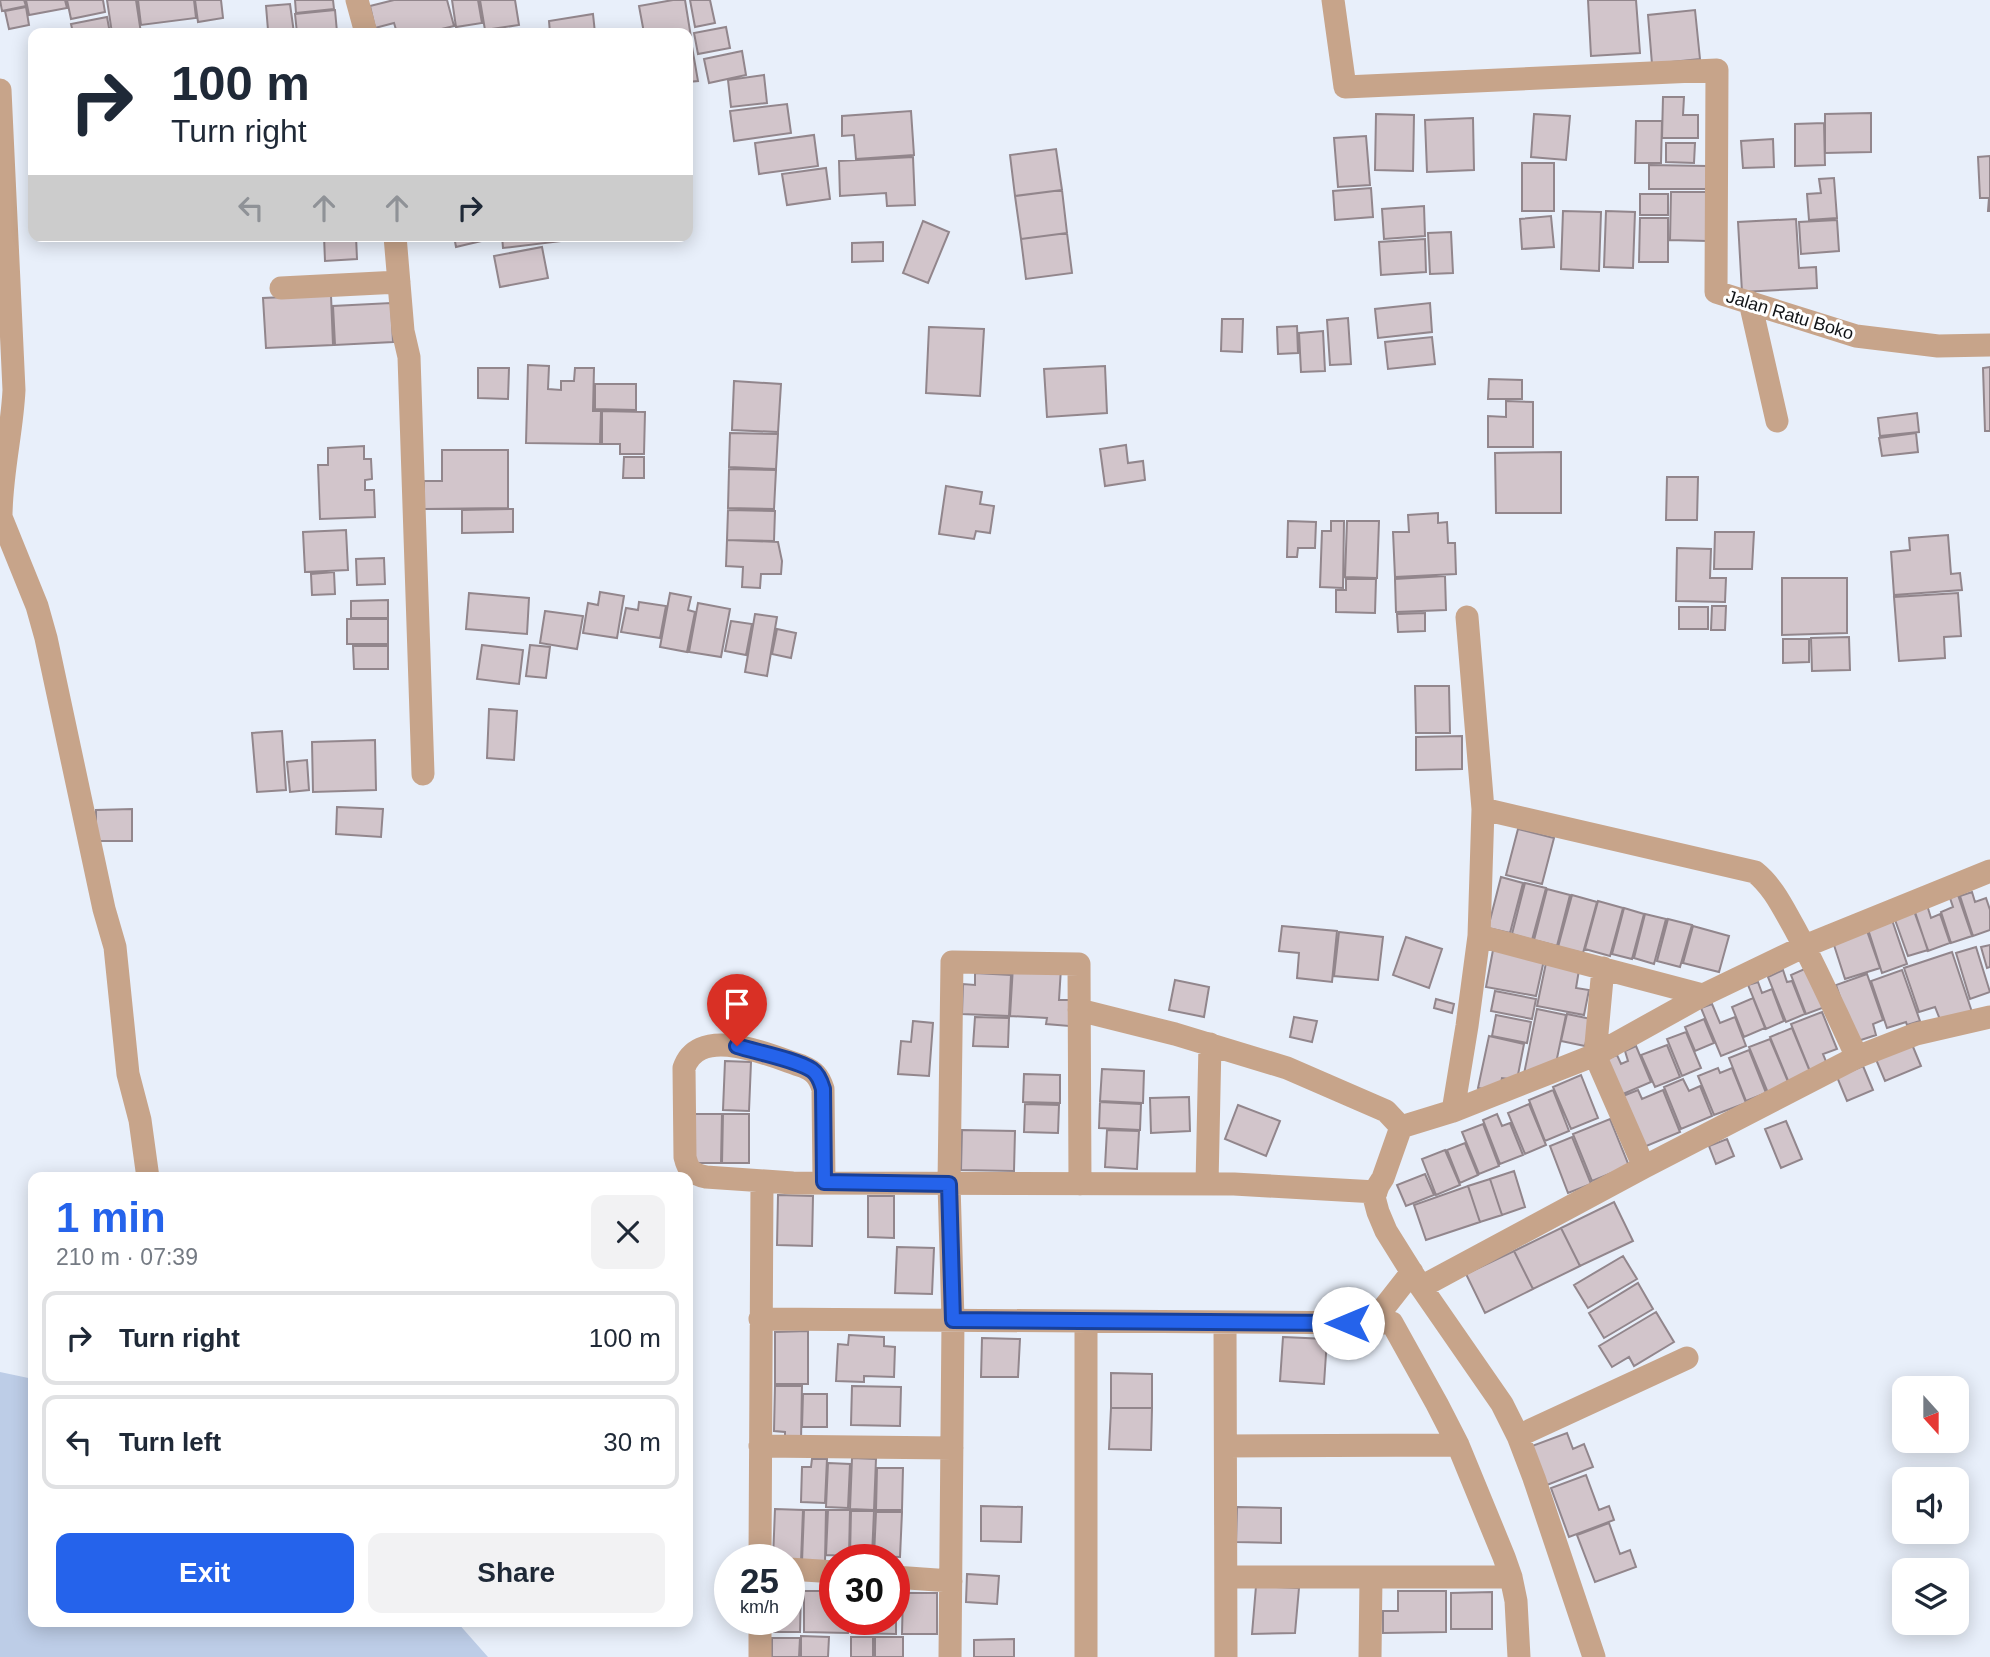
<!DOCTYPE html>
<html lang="en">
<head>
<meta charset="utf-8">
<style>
  :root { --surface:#fff; --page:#f2f2f3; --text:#1f2937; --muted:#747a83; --line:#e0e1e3; --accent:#2563eb }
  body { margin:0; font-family:Helvetica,sans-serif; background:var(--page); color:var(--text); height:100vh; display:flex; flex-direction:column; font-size:26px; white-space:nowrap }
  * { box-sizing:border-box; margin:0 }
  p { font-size:23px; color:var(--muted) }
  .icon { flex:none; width:38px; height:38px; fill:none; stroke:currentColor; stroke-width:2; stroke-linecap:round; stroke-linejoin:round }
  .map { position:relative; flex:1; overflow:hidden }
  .sheet { position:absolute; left:28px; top:1172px; width:665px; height:455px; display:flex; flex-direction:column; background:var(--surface); border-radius:14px; box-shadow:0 4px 18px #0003 }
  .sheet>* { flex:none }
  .banner { position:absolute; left:28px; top:28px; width:665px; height:214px; border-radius:14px; box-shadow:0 4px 18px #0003; background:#fff; color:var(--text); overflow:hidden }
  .needle { width:46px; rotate:159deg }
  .tools { position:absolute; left:1892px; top:1376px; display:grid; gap:14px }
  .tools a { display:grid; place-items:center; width:77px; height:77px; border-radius:14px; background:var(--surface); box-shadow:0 4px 18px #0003; font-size:35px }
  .speed { position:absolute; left:714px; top:1544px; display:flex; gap:14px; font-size:35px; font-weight:700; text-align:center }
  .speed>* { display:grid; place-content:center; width:91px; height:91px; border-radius:50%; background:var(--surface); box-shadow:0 4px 18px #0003; line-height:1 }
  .speed small { font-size:18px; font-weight:400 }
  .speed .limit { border:10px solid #d22; background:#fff; color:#111 }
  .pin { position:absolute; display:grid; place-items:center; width:60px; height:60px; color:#fff; margin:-72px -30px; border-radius:50% 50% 50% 0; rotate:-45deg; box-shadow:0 0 7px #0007 }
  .pin .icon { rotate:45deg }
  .me { position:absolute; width:77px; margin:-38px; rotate:270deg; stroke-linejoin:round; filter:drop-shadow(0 0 5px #0008) }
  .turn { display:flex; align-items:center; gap:24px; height:147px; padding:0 28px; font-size:32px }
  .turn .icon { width:91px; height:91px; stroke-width:2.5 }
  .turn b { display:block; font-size:49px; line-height:60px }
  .lanes { display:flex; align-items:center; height:66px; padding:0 28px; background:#0003; justify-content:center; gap:35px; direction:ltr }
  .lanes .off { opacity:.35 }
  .round { display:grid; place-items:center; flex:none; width:74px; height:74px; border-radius:14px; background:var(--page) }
  .headline { display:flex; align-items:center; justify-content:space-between; height:119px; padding:0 28px }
  h1 { font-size:42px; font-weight:700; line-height:52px; color:var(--accent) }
  .primary-button { display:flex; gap:14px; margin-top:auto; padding:14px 28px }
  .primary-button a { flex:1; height:80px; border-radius:14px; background:var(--accent); color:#fff; font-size:28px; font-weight:700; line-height:80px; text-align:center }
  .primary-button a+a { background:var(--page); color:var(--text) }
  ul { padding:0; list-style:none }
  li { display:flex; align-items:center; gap:21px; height:94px; margin:0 14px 10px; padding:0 14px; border:4px solid var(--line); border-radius:14px }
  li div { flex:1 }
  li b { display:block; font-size:26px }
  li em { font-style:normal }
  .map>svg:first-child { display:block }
  .green { fill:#bdcde7 }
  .building { fill:#d2c5cb; stroke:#92868c; stroke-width:2 }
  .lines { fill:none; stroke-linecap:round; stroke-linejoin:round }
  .minor { stroke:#c7a48a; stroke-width:23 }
  .route-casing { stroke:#184099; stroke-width:18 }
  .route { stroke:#2563eb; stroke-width:12 }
  .labels { text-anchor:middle; stroke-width:6; stroke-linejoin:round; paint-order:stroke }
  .street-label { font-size:18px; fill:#111417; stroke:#fff }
</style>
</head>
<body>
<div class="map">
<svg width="1990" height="1657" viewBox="0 0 1990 1657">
  <rect width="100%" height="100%" fill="#e8effa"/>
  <path class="green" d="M0 1372 33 1379V1622H457L488 1657H0Z"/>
  <path class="building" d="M0 0H24L26 6 2 11Z
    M26 0H65L67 8 29 15Z
    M67 0H103L105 12 71 19Z
    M107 0H136L141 33H112Z
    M138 0H194L196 18 141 25Z
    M195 0H221L223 18 198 22Z
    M295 0H333L334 9 296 13Z
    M394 0H447L454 26 425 33H397L394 23 375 28 370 6Z
    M452 0H478L482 23 456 27Z
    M480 0H515L519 25 485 30Z
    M673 0H685L691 37 688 38V33H644L639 6Z
    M690 0H710L715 23 695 27Z
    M1588 0H1636L1640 53 1591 56Z
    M290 4 294 33H256V30H268L266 6Z
    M26 7 29 25 9 29 5 11Z
    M335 10 337 32 297 33 295 14Z
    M1695 10 1700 59 1652 64 1648 15Z
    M593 14 595 33H550L549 21Z
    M107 17 110 33H73L71 24Z
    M726 27 730 48 698 54 694 33Z
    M691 41 698 81 688 82V42Z
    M742 51 746 75 709 83 704 59Z
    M764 75 767 103 731 107 728 80Z
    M1663 97H1684L1683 115H1698V138H1662Z
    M787 104 791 133 734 141 730 111Z
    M911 111 914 155 856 159 854 135 842 136V116Z
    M1871 113V152L1825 153V114Z
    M1376 114 1414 115 1413 171 1375 170Z
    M1534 114 1570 116 1566 160 1531 157Z
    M1473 118 1474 170 1427 172 1425 120Z
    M1636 121H1662L1661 163H1635Z
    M1824 123 1825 165 1795 166V124Z
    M814 135 818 166 759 174 755 143Z
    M1366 136 1370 185 1338 187 1334 138Z
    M1773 139 1774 167 1743 168 1741 141Z
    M1666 143H1695L1694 163 1666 162Z
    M1056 149 1062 190 1015 196 1010 155Z
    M1990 156V211H1988L1989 198H1980L1978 157Z
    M913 157 915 205 887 206 886 193 840 196 839 161Z
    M1522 163H1554V211H1522Z
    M1649 165 1707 166V189H1649Z
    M826 168 830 199 787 205 782 174Z
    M1834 178 1837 218 1809 220 1807 194 1821 193 1819 179Z
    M1371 188 1373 217 1335 220 1333 191Z
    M1062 190 1067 233 1021 239 1015 196Z
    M1671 192H1708L1707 241 1670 240Z
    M1640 194H1668V215H1640Z
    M1424 206 1425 236 1384 239 1382 209Z
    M1563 211 1601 212 1599 271 1561 269Z
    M1606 211 1635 212 1633 268 1604 267Z
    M1551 216 1554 247 1522 249 1520 219Z
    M1640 218H1668V262H1639Z
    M1796 219 1799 268 1816 267 1817 288 1742 292 1738 222Z
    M1837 220 1839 251 1801 254 1799 222Z
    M923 221 949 232 928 283 903 273Z
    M1451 232 1453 273 1430 274 1428 233Z
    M1067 233 1072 273 1026 279 1021 239Z
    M324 236H356L357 259 325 261Z
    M454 236H493L494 238 456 247Z
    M502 236H561L562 241 503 248Z
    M1425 239 1426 272 1381 275 1379 242Z
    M883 242V261L852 262V243Z
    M542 247 548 278 500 287 494 256Z
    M331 295 333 345 266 348 263 298Z
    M391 303 393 342 335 345 333 306Z
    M1430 303 1432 332 1378 338 1375 309Z
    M1348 318 1351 364 1330 365 1327 320Z
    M1222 319H1243L1242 352 1221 351Z
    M1297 326 1298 353 1278 354 1277 327Z
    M929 327 984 329 980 396 926 393Z
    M1323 331 1325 371 1301 372 1299 333Z
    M1432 337 1435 364 1388 369 1385 342Z
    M528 365 549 366 548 389 561 390V381H574L575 368H594L593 411H601L600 444 526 443Z
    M1105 366 1107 413 1047 417 1044 369Z
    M1990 367V431H1985L1983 368Z
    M478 368H509L508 399 478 398Z
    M1489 379 1522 380V399H1488Z
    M734 381 781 384 778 432 732 430Z
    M595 384H636V410L595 409Z
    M1506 401 1533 402V447H1488V416L1506 417Z
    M602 411 645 412 644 454H620V444H602Z
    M1917 413 1919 432 1880 436 1878 418Z
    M730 433 778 434 776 469 729 467Z
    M1916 433 1918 452 1882 456 1879 438Z
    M1126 445 1128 463 1143 461 1145 480 1105 486 1100 449Z
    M364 446V459H371L372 479 365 480V490H374L375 517 320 519 318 465H328V448Z
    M442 450H508V508L424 509V481H442Z
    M1561 452V513H1496L1495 453Z
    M624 457H644V478H623Z
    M729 469 776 470 774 509 728 508Z
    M1667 477H1698L1697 520H1666Z
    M946 486 982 492 980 504 994 506 990 533 976 531 974 539 939 534Z
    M513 509V532L462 533V510Z
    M728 510 775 511 774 541 727 540Z
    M1438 513V523L1447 522 1448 543H1455L1456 574 1395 577 1393 532H1409L1408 515Z
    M1288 521 1316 522 1315 548H1298L1297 557H1287Z
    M1331 521H1344L1343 588 1320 587 1322 531H1331Z
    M1347 521H1379L1377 578 1345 577Z
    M346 530 348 570 305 572 303 532Z
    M1715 532H1754L1752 569H1714Z
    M1948 535 1951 574 1960 573 1962 590 1894 595 1891 552 1910 550 1909 538Z
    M727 540 778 542 782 561 781 574H761L760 588 742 587 743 567 726 566Z
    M1677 548 1711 549 1710 578H1726L1725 602 1676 601Z
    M384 558 385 584 357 585 356 559Z
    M334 572 335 594 312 595 311 574Z
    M1445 576 1446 610 1396 612 1395 579Z
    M1782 578H1847V633L1782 635Z
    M1346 579H1376L1375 613 1336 612V590H1346Z
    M600 592 624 596 617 638 583 633 588 603 598 605Z
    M469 593 529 598 527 634 466 629Z
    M670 593 691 597 688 610 695 612 687 652 660 647Z
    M1958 593 1961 636 1944 637 1945 658 1899 661 1894 597Z
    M388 600V618H351V601Z
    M639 602 666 606 660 638 621 632 626 608 638 610Z
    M698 603 730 609 721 657 689 652Z
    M1712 606H1726L1725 630H1711Z
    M1679 607H1708V629H1679Z
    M545 611 583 616 577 649 540 643Z
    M1425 613V631L1398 632 1397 614Z
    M755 614 777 617 767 676 745 672Z
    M347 619H388V644H347Z
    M731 621 752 624 746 655 725 651Z
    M777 629 796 633 791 658 772 654Z
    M1849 637 1850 670 1812 671 1811 638Z
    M1783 639H1809V662L1783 663Z
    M482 645 523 650 519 684 477 679Z
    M530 645 550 647 546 678 526 676Z
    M353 646H388V669H354Z
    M1415 686H1449L1450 733H1416Z
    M489 709 517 711 514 760 487 758Z
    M282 731 286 790 257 792 252 733Z
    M1462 736V769L1416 770V737Z
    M375 740 376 790 313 792 312 742Z
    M307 760 309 790 290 792 287 762Z
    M337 807 383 809 381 837 336 834Z
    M132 809V841H96V810Z
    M1518 829 1554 838 1542 884 1506 875Z
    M1501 877 1523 883 1510 933 1488 928Z
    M1525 883 1546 888 1532 940 1512 934Z
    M1547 889 1570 895 1557 946 1534 940Z
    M1972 892 1975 902 1986 898 1990 910V930L1973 936 1960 896Z
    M1572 895 1597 902 1583 953 1558 947Z
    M1958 895 1972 936 1951 943 1941 912 1953 907 1950 898Z
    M1598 901 1623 908 1610 956 1585 949Z
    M1927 905 1931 918 1940 914 1950 943 1928 951 1914 909Z
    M1624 908 1644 914 1632 959 1612 954Z
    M1914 911 1928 950 1908 956 1894 917Z
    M1645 914 1666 919 1654 964 1634 958Z
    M1891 917 1907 964 1882 973 1867 926Z
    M1668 919 1692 925 1680 967 1657 961Z
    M1282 926 1337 931 1332 982 1297 978 1299 953 1279 951Z
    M1693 926 1729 936 1719 972 1683 963Z
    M1866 928 1880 968 1845 979 1832 939Z
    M1339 932 1383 937 1378 980 1334 976Z
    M1406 937 1442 949 1429 988 1393 975Z
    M1990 945V967L1987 968 1981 947Z
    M1976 947 1990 992 1970 999 1956 953Z
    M1493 950 1544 960 1536 996 1486 987Z
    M1952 952 1972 1012 1941 1022 1935 1007 1919 1012 1904 968Z
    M1546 963 1579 970 1576 988 1589 990 1584 1015 1537 1006Z
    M1013 966 1061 968 1059 1000H1070L1069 1026 1046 1024 1047 1018 1010 1016Z
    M1809 967 1825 1007 1806 1014 1791 975Z
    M1783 970 1787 982 1792 981 1805 1014 1786 1022 1768 977Z
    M1902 970 1920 1021 1907 1025 1906 1022 1887 1028 1871 981Z
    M975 973 1011 975 1009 1016 962 1014 963 984 975 985Z
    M1867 974 1883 1020 1873 1024 1876 1035 1855 1042 1836 985Z
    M1175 980 1209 987 1204 1017 1169 1010Z
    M1758 982 1762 993 1772 989 1784 1021 1766 1029 1748 985Z
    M1495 991 1536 999 1532 1019 1491 1011Z
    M1753 998 1765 1028 1744 1037 1732 1007Z
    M1436 999 1454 1004 1452 1013 1434 1008Z
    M1712 1004 1720 1023 1735 1017 1746 1046 1721 1056 1701 1008Z
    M1537 1009 1566 1015 1555 1068 1523 1079Z
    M1822 1012 1837 1049 1823 1054 1827 1064 1810 1071 1791 1024Z
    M1567 1014 1591 1019 1585 1046 1561 1041Z
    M1496 1015 1531 1022 1527 1043 1492 1036Z
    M975 1017 1009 1018 1008 1047 973 1046Z
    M1294 1017 1317 1021 1312 1042 1290 1037Z
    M1704 1019 1714 1043 1695 1051 1685 1027Z
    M913 1021 933 1023 929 1076 898 1074 901 1041 911 1042Z
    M1792 1028 1811 1074 1789 1083 1770 1037Z
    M1686 1032 1701 1068 1682 1076 1667 1039Z
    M1489 1036 1524 1044 1517 1080 1502 1078 1499 1092 1478 1088Z
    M1770 1039 1789 1084 1768 1093 1749 1047Z
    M1911 1042 1921 1066 1885 1081 1875 1057Z
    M1667 1045 1680 1077 1655 1087 1641 1055Z
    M1636 1046 1651 1082 1616 1097 1601 1061 1617 1055 1621 1064 1628 1061 1625 1051Z
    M1749 1050 1766 1093 1746 1101 1729 1058Z
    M725 1061 751 1062 749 1111 723 1110Z
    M1863 1066 1873 1090 1847 1101 1837 1077Z
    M1718 1068 1720 1073 1732 1068 1746 1103 1714 1115 1698 1076Z
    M1102 1069 1144 1071 1143 1103 1100 1101Z
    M1024 1074 1060 1075V1103L1023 1102Z
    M1581 1075 1598 1118 1571 1129 1553 1087Z
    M1683 1079 1689 1091 1700 1086 1712 1116 1681 1129 1664 1087Z
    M1553 1090 1569 1131 1545 1141 1529 1100Z
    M1638 1090 1642 1099 1663 1090 1680 1132 1644 1147 1623 1096Z
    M1189 1097 1190 1131 1151 1133 1150 1098Z
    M1100 1102 1141 1104 1140 1130 1099 1128Z
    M1025 1104 1059 1105 1058 1133 1024 1132Z
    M1529 1104 1546 1145 1525 1154 1508 1113Z
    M1238 1105 1280 1121 1266 1156 1225 1139Z
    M694 1114H722L721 1163H694Z
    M723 1114H749V1163H722Z
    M1497 1114 1502 1126 1510 1123 1523 1155 1500 1164 1483 1120Z
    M1610 1119 1629 1166 1592 1181 1573 1134Z
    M1786 1121 1802 1159 1781 1168 1765 1129Z
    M1483 1124 1499 1166 1479 1174 1462 1132Z
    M962 1130 1015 1131 1014 1171 961 1170Z
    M1107 1130 1139 1131 1137 1169 1105 1167Z
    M1572 1137 1591 1184 1568 1193 1550 1146Z
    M1727 1139 1734 1156 1716 1164 1709 1146Z
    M1465 1143 1478 1175 1460 1183 1447 1150Z
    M1445 1150 1460 1185 1436 1195 1422 1159Z
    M1514 1171 1525 1207 1502 1215 1490 1179Z
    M1425 1174 1434 1195 1406 1206 1397 1185Z
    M1490 1179 1502 1215 1480 1222 1468 1186Z
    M1468 1186 1480 1222 1426 1240 1414 1205Z
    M778 1195 813 1196 812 1246 777 1245Z
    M868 1196H894V1238L868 1237Z
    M1614 1202 1633 1241 1580 1266 1561 1228Z
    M1561 1228 1580 1266 1533 1289 1514 1251Z
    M897 1247 934 1248 932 1294 895 1293Z
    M1514 1251 1533 1289 1485 1313 1466 1274Z
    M1623 1256 1637 1279 1588 1308 1574 1285Z
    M1638 1283 1653 1309 1604 1338 1589 1313Z
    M1656 1312 1674 1342 1634 1366 1629 1357 1612 1367 1599 1346Z
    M808 1331V1384H775V1332Z
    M849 1335 884 1337V1346L895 1347 894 1377 864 1376V1382L836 1381 838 1344 848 1345Z
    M1283 1337 1327 1339 1324 1384 1280 1381Z
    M982 1338 1020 1339 1018 1377H981Z
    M1111 1373 1152 1374V1408H1111Z
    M775 1386H802L801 1441 785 1440V1432L774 1431Z
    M852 1386 901 1387 900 1426 851 1425Z
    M803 1394H827V1427H802Z
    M1111 1408H1152L1151 1450 1109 1449Z
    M1567 1433 1573 1449 1584 1444 1593 1467 1547 1485 1532 1446Z
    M852 1458 876 1459 874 1510 850 1509Z
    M812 1459H827L825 1503 801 1502 802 1467H811Z
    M828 1463 850 1464 848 1508 826 1507Z
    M877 1468H903L902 1510H876Z
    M1586 1475 1599 1510 1609 1506 1614 1520 1569 1537 1551 1488Z
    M981 1506 1022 1507 1021 1542 981 1541Z
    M1237 1507 1281 1508V1543L1236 1542Z
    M775 1509 803 1510 801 1562 789 1559H773Z
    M804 1510H826L825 1562H802Z
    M828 1510H850L849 1556 826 1555Z
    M851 1511H874L872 1556H850Z
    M876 1512H902L900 1557 874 1556Z
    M1609 1523 1620 1554 1630 1550 1636 1567 1595 1582 1577 1535Z
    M967 1574 999 1576 997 1604 966 1602Z
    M1256 1586 1299 1588 1295 1633 1252 1634Z
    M789 1587H801L800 1632H774V1619H789Z
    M804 1591H835V1619H849L848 1633 804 1632Z
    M1398 1591H1446V1632L1383 1633V1611H1398Z
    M894 1592H896V1634L852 1633 853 1619H894Z
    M1492 1592V1629H1451V1593Z
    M903 1593H937V1634H902Z
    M801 1636 829 1637 828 1657H801Z
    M851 1637H873V1657H851Z
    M875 1637H903V1657H875Z
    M772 1638H800L799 1657H772Z
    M1014 1639V1657H974V1640Z"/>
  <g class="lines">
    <path class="minor" d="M357 0 366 33
      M1333 0 1345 87 1717 70 1716 292 1856 336 1938 346 1990 345
      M0 90 14 390C12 432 1 474 1 517L37 606 46 638 104 909 115 947 128 1074 140 1120 148 1178
      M395 236 403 331 409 357 423 774
      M281 288 399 282
      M1750 302 1777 421
      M1467 617 1483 809 1479 936 1467 1026 1453 1111 1401 1127 1383 1178 1378 1186 1374 1197 1378 1212 1386 1231 1421 1287 1502 1404 1518 1436 1534 1478 1594 1657
      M1483 809 1755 872C1771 885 1780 902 1790 920 1815 964 1835 1011 1857 1057
      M1479 936 1703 995
      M1603 968 1595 1055 1644 1167
      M1079 1010 1175 1034 1287 1068 1386 1111 1401 1127
      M1453 1111 1595 1055 1703 995 1805 946 1990 871
      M824 1182 823 1089C819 1076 814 1071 802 1066 771 1056 699 1023 684 1068L685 1157C688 1170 692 1174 706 1177L793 1183 1234 1184 1376 1192
      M1207 1184 1210 1044
      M1421 1287 1644 1167 1857 1057 1916 1034 1990 1017
      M760 1319 1392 1323 1437 1404 1458 1445 1504 1557 1511 1577 1516 1601 1519 1657
      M1086 1321V1657
      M1225 1322 1226 1657
      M1372 1323 1412 1272
      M1518 1436 1687 1358
      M760 1446 952 1448
      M1226 1446 1458 1445
      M760 1559 762 1182
      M789 1569 835 1572
      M894 1577 951 1581
      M1226 1577H1511
      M760 1619V1657
      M950 1657 953 1320 949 1184 952 962 1079 964 1080 1184
      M1370 1657 1371 1577"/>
  </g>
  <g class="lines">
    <defs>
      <path id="route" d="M737 1046C756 1052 797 1060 812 1070 818 1074 821 1082 823 1089L824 1182 949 1184 953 1320 1348 1323"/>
    </defs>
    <use href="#route" class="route-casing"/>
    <use href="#route" class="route"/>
  </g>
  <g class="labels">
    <g class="street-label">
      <text transform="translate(1790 315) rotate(17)" y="6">Jalan Ratu Boko</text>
    </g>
  </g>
</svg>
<div class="tools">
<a><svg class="needle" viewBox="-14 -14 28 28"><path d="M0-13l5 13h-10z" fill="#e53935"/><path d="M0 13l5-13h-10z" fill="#747a83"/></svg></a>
<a><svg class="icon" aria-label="sound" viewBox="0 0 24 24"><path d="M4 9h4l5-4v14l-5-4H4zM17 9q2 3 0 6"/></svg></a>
<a><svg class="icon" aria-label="layers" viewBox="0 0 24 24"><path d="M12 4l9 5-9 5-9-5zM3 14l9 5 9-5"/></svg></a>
</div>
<div class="speed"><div>25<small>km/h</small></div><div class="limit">30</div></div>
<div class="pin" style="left:737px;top:1046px;background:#d93025"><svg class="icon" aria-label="arrive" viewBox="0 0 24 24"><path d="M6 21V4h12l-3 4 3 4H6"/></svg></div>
<svg class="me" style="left:1348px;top:1323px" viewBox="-20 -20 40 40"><circle r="19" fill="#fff"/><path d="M0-13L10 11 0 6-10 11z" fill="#2563eb"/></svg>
<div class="banner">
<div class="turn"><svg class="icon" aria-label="right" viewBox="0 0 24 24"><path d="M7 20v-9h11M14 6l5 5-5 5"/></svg><div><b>100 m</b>Turn right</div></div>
<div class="lanes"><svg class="icon off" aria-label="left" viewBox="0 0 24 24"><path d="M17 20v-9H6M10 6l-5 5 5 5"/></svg><svg class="icon off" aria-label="ahead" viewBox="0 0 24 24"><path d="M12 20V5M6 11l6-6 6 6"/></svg><svg class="icon off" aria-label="ahead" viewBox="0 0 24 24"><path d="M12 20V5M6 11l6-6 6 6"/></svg><svg class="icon" aria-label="right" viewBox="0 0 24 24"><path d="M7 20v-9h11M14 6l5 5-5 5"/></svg></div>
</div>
<section class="sheet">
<div class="headline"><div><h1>1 min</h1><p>210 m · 07:39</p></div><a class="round"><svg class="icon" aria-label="close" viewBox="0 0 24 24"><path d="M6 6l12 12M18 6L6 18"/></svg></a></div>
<ul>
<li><svg class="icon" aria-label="right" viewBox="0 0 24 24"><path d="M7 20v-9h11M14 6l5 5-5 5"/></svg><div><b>Turn right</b></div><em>100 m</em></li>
<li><svg class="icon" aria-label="left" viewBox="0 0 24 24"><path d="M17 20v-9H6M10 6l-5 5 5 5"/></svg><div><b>Turn left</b></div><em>30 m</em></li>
</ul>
<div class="primary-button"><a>Exit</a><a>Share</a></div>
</section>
</div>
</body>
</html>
